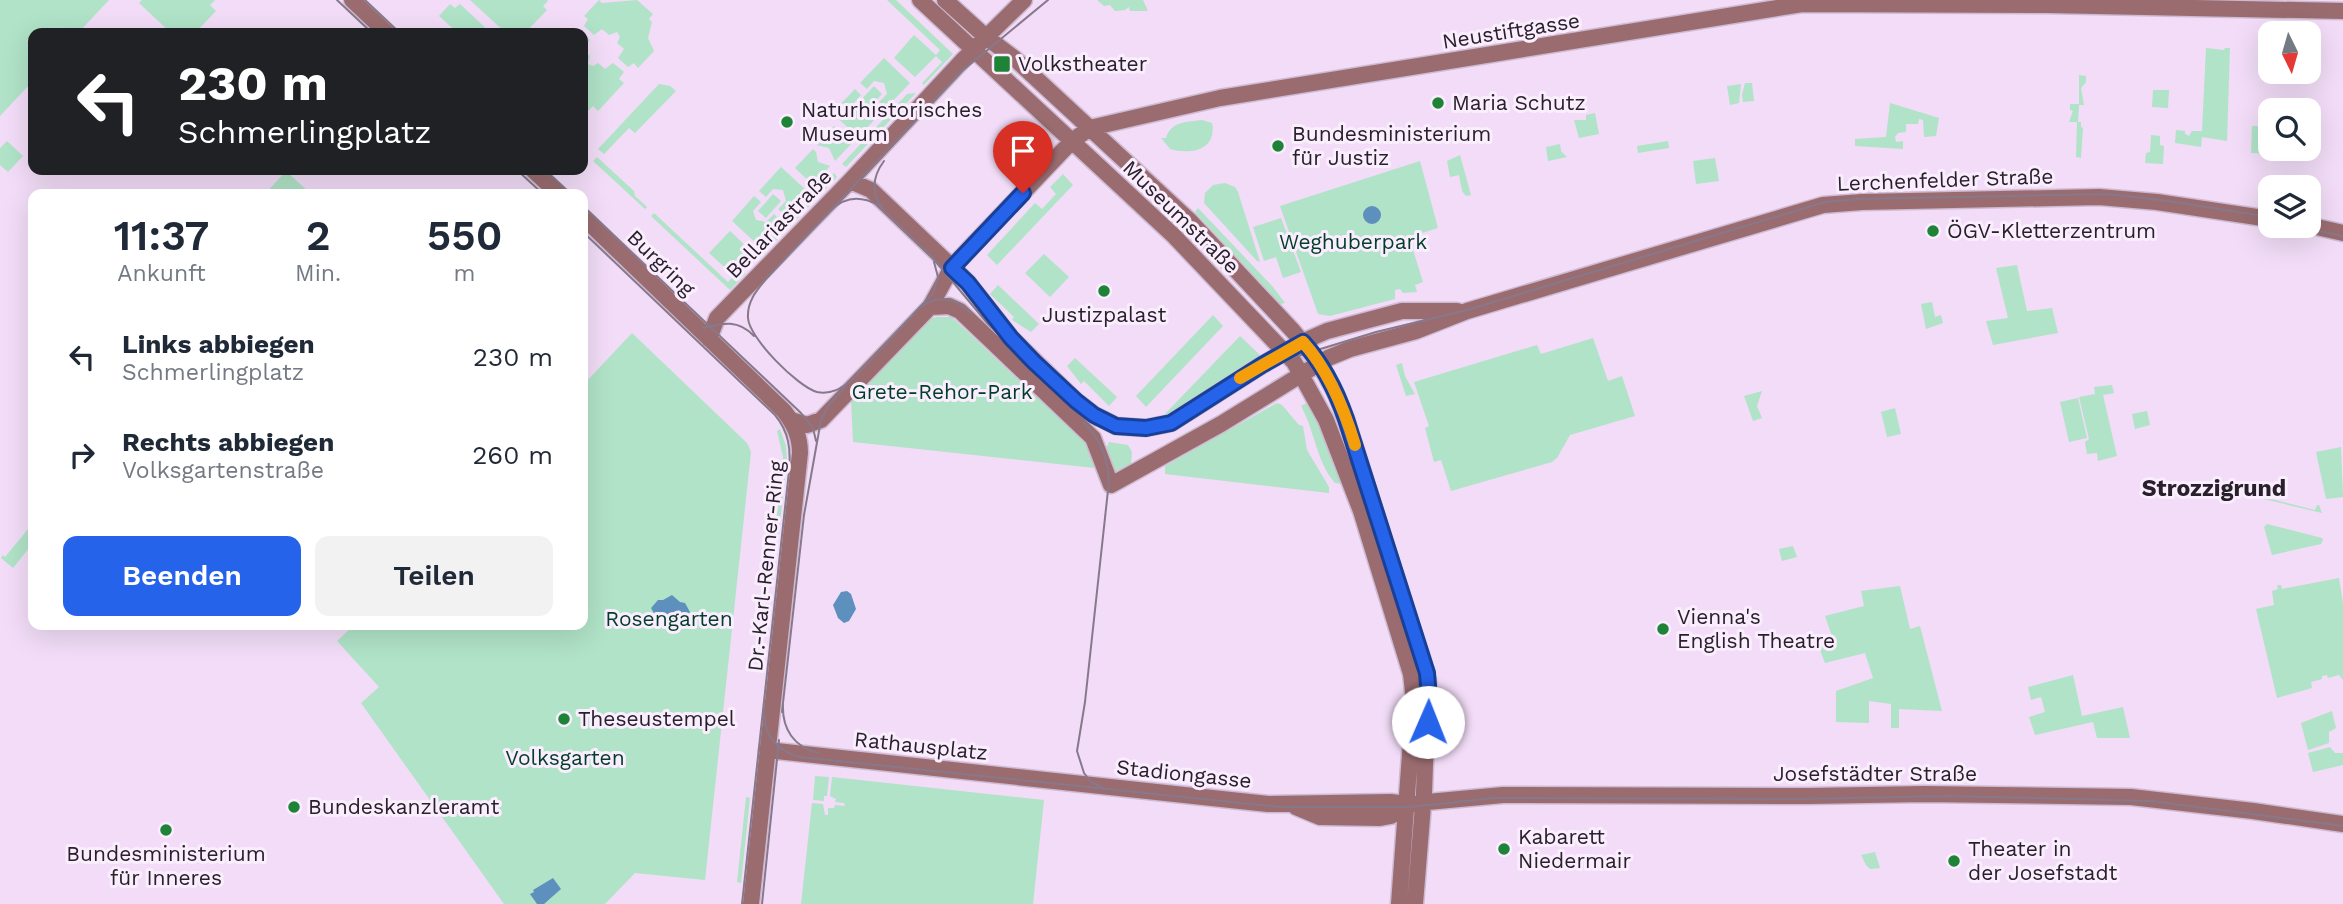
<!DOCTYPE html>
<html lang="de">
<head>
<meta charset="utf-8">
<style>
  :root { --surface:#fff; --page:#f2f2f3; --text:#1f2937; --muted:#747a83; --accent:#2563eb }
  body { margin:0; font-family:"Work Sans",sans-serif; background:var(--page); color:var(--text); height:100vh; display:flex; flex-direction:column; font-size:26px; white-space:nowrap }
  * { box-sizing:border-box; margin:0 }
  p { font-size:23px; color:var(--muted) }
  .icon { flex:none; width:38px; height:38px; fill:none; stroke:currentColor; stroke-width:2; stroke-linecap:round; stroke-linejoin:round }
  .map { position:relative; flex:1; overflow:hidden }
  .drawer { position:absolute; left:28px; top:189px; width:560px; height:441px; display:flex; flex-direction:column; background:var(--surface); border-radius:14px; box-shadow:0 7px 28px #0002 }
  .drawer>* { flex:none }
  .top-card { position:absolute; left:28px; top:28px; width:560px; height:147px; border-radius:14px; box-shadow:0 7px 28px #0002; background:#202124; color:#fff; overflow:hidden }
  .needle { width:46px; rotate:175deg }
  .controls { position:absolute; left:2258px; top:21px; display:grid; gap:14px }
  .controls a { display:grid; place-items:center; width:63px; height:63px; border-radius:14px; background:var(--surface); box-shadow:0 7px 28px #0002; font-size:35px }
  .pin { position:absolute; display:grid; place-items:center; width:60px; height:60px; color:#fff; margin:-72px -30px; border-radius:50% 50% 50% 0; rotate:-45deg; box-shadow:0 0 7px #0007 }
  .pin .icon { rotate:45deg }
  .me { position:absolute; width:77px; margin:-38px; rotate:1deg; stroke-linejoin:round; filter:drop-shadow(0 0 5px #0008) }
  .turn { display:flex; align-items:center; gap:24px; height:147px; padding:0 35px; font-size:32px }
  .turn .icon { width:91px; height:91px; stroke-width:2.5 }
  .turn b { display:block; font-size:49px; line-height:60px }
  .eta { display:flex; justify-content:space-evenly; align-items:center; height:119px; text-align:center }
  .eta b { font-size:42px; font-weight:600; line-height:49px }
  .button { display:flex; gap:14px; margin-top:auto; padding:14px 35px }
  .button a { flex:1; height:80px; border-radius:14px; background:var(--accent); color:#fff; font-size:28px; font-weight:600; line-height:80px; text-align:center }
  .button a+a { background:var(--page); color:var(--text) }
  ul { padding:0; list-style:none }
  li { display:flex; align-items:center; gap:21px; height:98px; padding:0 35px }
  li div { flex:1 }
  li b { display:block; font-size:26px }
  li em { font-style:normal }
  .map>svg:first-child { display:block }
  .green { fill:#b0e3c8 }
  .water { fill:#5e90bd }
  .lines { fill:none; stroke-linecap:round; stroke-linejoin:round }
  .secondary-casing { stroke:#cebad2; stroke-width:19 }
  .secondary { stroke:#9a6c70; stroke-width:16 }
  .tram { stroke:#87798b; stroke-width:2 }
  .route-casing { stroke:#184099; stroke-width:18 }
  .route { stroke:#2563eb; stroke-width:12 }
  .slow { stroke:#f59e0b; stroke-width:12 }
  .poi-dot { fill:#1f8337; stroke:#faedfd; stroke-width:2.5 }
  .labels { text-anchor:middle; stroke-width:6; stroke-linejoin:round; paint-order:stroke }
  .street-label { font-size:21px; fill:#28202a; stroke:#faedfd }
  .poi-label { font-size:21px; fill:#28202a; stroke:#faedfd; text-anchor:start }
  .park-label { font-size:21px; fill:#013e28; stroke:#faedfd }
  .neighbourhood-label { font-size:23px; font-weight:bold; fill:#28202a; stroke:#faedfd }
</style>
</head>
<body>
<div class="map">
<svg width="2343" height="904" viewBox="0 0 2343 904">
  <rect width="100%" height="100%" fill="#f2dcf7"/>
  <path class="green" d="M0 0H109L78 33H33V81L0 116Z
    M142 0H215L210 5 216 11 195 33H171L139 3Z
    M470 0H547L548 1 543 6 547 10 525 33H506Z
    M599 0 602 3 637 0 653 14 649 19 652 22 648 38 654 51 638 68 634 63 628 67 618 58 624 49 617 43 620 37 617 32 609 35 602 29 594 35 584 26 588 19 584 16Z
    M887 0H896L953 54 924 85 922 83 942 62 936 56 915 77 894 58 914 35 936 55 940 50Z
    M1097 0H1143L1148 11H1130L1129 7 1125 10 1115 11 1110 5 1104 6Z
    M450 4 455 8 460 4 491 33H458L439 16Z
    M583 34 590 40 583 49 590 56 588 64 593 66 598 63 605 69 613 63 624 72 619 79 624 83 598 111 593 106 588 111 583 106Z
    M2206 48 2224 50 2225 48H2230L2227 141 2202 137 2201 147 2175 143 2176 130 2185 131V134L2189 136 2192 131H2202Z
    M884 58 910 83 886 108 879 102 887 94 884 83 874 81 867 89 860 83Z
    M2079 75 2086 76V82L2081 88 2084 105H2079L2078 122H2081V127L2083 128 2081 158 2076 157 2077 122H2069L2073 111 2070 110V104H2079Z
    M1745 83H1752L1754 101 1743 102 1742 95Z
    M659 84 670 86 676 91 635 133 629 128 604 154 598 149Z
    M1741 84 1739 103 1730 105 1727 86Z
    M874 86 882 94 867 110 859 102Z
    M855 89 861 95 854 103 857 106V113L867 115 875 107 881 113 858 137 832 113Z
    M2153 90H2169L2168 108 2152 107Z
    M916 93 846 167 842 164 907 94Z
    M1890 103 1939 118 1936 136 1924 137 1923 120 1919 119 1918 124H1906V132L1898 133 1895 137 1896 142 1903 141V149L1855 146V139L1886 137Z
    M1595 113 1599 134 1579 138 1574 120H1586V115Z
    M2262 118H2268L2270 149H2283L2282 154 2251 153 2252 126H2261Z
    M1202 120 1212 123C1217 150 1191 155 1170 149L1161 138H1166C1171 121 1187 122 1202 120Z
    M834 126 852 143 835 161 829 148 817 145Z
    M2151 135 2160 136V145L2164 146 2163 164 2145 163 2146 153 2150 152Z
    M7 141 23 156 8 172 0 165V148Z
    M1668 141 1669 148 1638 153 1637 146Z
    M1560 144 1561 151 1567 157 1548 161 1546 147Z
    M813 149 816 152 818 162 830 166 813 185 795 168Z
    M1460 155 1471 195 1466 196 1462 191 1459 175 1450 177 1447 161Z
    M597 157 634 191 635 196 647 207 645 209 593 161Z
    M1715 158 1719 181 1696 184 1693 161Z
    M1420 161 1438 228 1409 237 1423 282 1415 285 1417 292 1403 293 1400 289 1395 290V299L1391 300 1330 316 1318 314 1280 206Z
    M781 167 806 190 784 214 778 209 786 201 783 190 773 189 766 197 759 191Z
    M286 171 311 194H265Z
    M834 173 837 177 756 262 752 257Z
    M1063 174 1073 185 997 265 987 255 1035 203 1042 209 1056 194 1050 187Z
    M1225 183 1235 187 1238 192 1260 262 1257 261 1204 203 1205 193 1213 185Z
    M773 194 781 201 766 218 758 211Z
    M754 196 761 202 753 211 756 220 766 222 774 214 779 219 757 244 732 221Z
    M1198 208 1273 287 1285 303 1280 304 1195 212Z
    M654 213 728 282 741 269 745 274 730 290 651 216Z
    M1281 218 1301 272 1283 278 1276 257 1264 261 1253 227Z
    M730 231 751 251 731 273 709 253Z
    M1044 254 1069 277 1050 297 1025 273Z
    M2017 265 2027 311 2052 308 2058 333 1993 345 1986 321 2008 318 1996 268Z
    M998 285 1039 324 1031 332 1012 320 1014 317 990 294Z
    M1932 302 1935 317 1941 315 1943 323 1926 329 1921 304Z
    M1213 315 1223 326 1146 407 1136 396Z
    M937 317H951L956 321 1043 403 1084 437 1096 461 1095 468 853 442 851 401 925 320Z
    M632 333 747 443 751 452 705 880 635 873 605 904H504L361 703 379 687 337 641 354 625H583V385Z
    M1240 336 1264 359 1167 422 1162 417Z
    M1593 338 1608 381 1622 376 1635 416 1570 435 1557 458 1552 462 1451 491 1441 460 1434 462 1425 428 1429 426 1414 382 1537 345 1541 354Z
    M1075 358 1117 397 1109 406 1084 381 1081 384 1067 366Z
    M1402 363 1405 376 1415 394 1406 396 1396 365Z
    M2112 385 2114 393 2103 395 2117 456 2098 461 2097 453 2087 454 2085 442 2089 439 2079 397 2095 394 2094 387Z
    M1762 391 1757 406 1762 418 1753 421 1744 396Z
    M2078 398 2087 438 2069 442 2060 402Z
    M1308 402 1317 417 1343 484 1335 483C1316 461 1315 431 1301 406Z
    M1277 403 1282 405 1299 425 1303 426 1307 450 1329 487V493L1165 474V466Z
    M1895 408 1901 434 1887 437 1881 412Z
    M2147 411 2150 425 2135 429 2132 414Z
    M780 429 786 446 787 462 773 581H770L783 457 777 431Z
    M1109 442 1128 445 1132 452 1131 464 1120 471H1113L1105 451Z
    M2341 447 2343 497 2326 499 2316 452Z
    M2240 484V491L2315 510 2317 505H2319L2322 513 2226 490V487Z
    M33 523V543L13 568 1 558 3 555 5 557Z
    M2267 524 2322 538 2323 540 2321 544 2272 555 2264 527Z
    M1793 546 1797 557 1782 561 1779 549Z
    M2339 578 2343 603V680L2339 675 2328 678 2327 675 2322 676V679L2311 682 2312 688 2277 698 2256 609 2274 605 2272 591 2278 589 2277 585H2281L2282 589Z
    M1900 586 1910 629 1920 626 1942 711 1899 709V728H1891V704L1869 701V723L1836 722V691L1873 678 1865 653 1825 663 1819 647 1834 642 1825 616 1864 606 1861 591Z
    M2073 675 2082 716 2123 707 2130 738H2097L2093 722 2035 735 2029 717 2045 712 2041 697 2031 700 2028 687Z
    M2332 711 2336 728 2329 732V743L2308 750 2301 723Z
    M2330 747 2335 753H2343V765L2313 772 2308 753Z
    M815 776 829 777 827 796H824V801L813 800Z
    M832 777 1044 800 1033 904H801L812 803 823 804 825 815H828V808H834L835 805 845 806 844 803 835 802 836 799 830 796Z
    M746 797 750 798 741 883 737 882Z
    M1875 852 1880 868 1870 869 1866 865 1861 855Z"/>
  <path class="water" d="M1363 215a9 9 0 1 1 18 0a9 9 0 1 1-18 0Z
    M847 591 851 594 856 609 849 621 844 623 838 618 833 605 841 592Z
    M672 595 680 602 685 603 690 612 682 620H678L670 625 656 617 651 608 658 600H663Z
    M553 878 561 889 544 904H537L530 894 534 892 533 890Z"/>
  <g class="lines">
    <defs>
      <path id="secondary" d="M352 0 387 33
        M920 0 1174 236 1294 362 1326 420 1361 511 1411 674 1414 700 1399 904
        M945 0 986 37 1014 58 1189 220 1293 331 1319 363 1335 392 1346 419 1428 681 1424 793 1415 904
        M533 170 559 194
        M850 181 871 190 952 267 968 283 1011 338 1076 401 1094 415 1116 426 1146 428 1171 423 1262 365 1302 342 1327 331 1402 311H1457
        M583 217 784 411C794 424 800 436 800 453L751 904
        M2308 225 2343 233
        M930 307 949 306 960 311 1093 438 1111 485 1221 424 1328 358 1350 349 1416 331 1467 311 1823 205 1862 202 2099 197 2157 202 2270 219
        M709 339 717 318 850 181 963 60 1024 0
        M791 420 807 425 821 420 930 307 952 267 1072 141 1090 128 1220 98 1802 4 2047 5 2343 11
        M767 750 1268 804 1391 802 1406 804 1503 795 1810 796 1924 794 2131 797 2253 811 2343 824
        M1296 807 1320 817 1380 818 1391 816 1406 804"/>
    </defs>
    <use href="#secondary" class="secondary-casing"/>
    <use href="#secondary" class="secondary"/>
    <path class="tram" d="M337 0 372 33
      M365 0 400 33
      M517 170 543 194
      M545 170 571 194
      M583 206 801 413 813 428 816 441
      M883 209C871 193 872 177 884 161
      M830 211C844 197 860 195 878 205L932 257 988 324 1078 410 1095 424 1108 430 1138 435 1156 434 1177 426 1260 372 1291 358 1376 332 1467 310 1825 202 1857 199 2109 194 2168 201 2270 217
      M2294 226 2343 236
      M583 232 775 415C789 432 791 449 789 471L742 904
      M934 262 938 277 933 293 852 380C842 388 831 395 817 392 798 387 749 338 748 318 747 302 756 291 766 279L962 71 1048 0
      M916 311C934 294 954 296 971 313
      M703 328C723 323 738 319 754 336
      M1084 423C1101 440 1108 458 1109 481L1085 702 1077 751 1084 773 1091 782 1103 788
      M764 702C762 730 771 749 800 757L1280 807H1410L1494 798 1802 799 1950 796 2151 801 2343 826
      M783 705C782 729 794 747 818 753
      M782 712 804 515 821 420 828 406 845 387
      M762 904 779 740"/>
  </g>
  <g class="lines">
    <defs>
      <path id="route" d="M1023 193 952 268 968 283 1011 338 1034 362 1076 401 1094 415 1116 426 1146 428 1171 423 1262 365 1303 342C1323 364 1336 390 1346 419L1427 673 1429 698 1428 722"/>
    </defs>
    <use href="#route" class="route-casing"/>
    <use href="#route" class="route"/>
    <path class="slow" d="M1240 378 1303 342C1329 371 1344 408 1355 445"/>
  </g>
  <g class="poi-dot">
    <rect x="993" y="55" width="18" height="18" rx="3.5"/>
    <circle cx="1438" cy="103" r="7"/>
    <circle cx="787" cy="122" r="7"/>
    <circle cx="1278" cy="146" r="7"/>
    <circle cx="1933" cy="231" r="7"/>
    <circle cx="1104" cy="291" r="7"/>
    <circle cx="1663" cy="629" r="7"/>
    <circle cx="564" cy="719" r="7"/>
    <circle cx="294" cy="807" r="7"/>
    <circle cx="166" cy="830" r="7"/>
    <circle cx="1504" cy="849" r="7"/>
    <circle cx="1954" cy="861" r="7"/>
  </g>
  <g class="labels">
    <g class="street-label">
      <text transform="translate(1511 31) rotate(-9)" y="7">Neustiftgasse</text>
      <text transform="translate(1945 180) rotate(-2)" y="7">Lerchenfelder Straße</text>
      <text transform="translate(1181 217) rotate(44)" y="7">Museumstraße</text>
      <text transform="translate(779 224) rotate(-46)" y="7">Bellariastraße</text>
      <text transform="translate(661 263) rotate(44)" y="7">Burgring</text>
      <text transform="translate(766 566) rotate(-84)" y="7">Dr.-Karl-Renner-Ring</text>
      <text transform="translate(921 746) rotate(6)" y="7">Rathausplatz</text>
      <text transform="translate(1184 774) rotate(6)" y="7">Stadiongasse</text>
      <text x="1875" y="781">Josefstädter Straße</text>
    </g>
    <g class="poi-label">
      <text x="1018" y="71">Volkstheater</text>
      <text x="1452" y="110">Maria Schutz</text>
      <text x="801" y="117">Naturhistorisches<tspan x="801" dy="24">Museum</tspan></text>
      <text x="1292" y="141">Bundesministerium<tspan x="1292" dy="24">für Justiz</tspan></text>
      <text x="1947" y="238">ÖGV-Kletterzentrum</text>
      <text x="1104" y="322" text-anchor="middle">Justizpalast</text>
      <text x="1677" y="624">Vienna's<tspan x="1677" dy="24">English Theatre</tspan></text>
      <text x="578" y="726">Theseustempel</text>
      <text x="308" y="814">Bundeskanzleramt</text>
      <text x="1518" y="844">Kabarett<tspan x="1518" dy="24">Niedermair</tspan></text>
      <text x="1968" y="856">Theater in<tspan x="1968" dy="24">der Josefstadt</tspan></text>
      <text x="166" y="861" text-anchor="middle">Bundesministerium<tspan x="166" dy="24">für Inneres</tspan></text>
    </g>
    <g class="park-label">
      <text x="1353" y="249">Weghuberpark</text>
      <text x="942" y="399">Grete-Rehor-Park</text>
      <text x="669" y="626">Rosengarten</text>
      <text x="565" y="765">Volksgarten</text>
    </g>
    <g class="neighbourhood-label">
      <text x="2214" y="496">Strozzigrund</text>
    </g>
  </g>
</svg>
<div class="controls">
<a><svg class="needle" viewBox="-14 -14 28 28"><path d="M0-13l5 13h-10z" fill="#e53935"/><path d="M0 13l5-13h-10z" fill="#747a83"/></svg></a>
<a><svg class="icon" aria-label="search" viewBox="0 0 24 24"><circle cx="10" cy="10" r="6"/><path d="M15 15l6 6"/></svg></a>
<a><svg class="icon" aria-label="layers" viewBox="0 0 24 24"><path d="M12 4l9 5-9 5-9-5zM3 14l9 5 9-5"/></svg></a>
</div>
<div class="pin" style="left:1023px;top:193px;background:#d93025"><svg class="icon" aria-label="arrive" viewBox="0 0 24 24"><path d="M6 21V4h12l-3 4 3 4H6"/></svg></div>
<svg class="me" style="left:1428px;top:722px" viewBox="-20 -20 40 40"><circle r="19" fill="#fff"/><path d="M0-13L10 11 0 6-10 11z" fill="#2563eb"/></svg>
<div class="top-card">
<div class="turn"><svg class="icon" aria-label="left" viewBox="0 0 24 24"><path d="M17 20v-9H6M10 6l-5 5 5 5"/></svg><div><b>230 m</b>Schmerlingplatz</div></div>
</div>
<section class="drawer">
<div class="eta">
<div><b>11:37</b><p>Ankunft</p></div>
<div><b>2</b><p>Min.</p></div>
<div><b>550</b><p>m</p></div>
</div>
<ul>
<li><svg class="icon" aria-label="left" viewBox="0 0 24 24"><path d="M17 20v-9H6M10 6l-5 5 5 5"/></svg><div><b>Links abbiegen</b><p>Schmerlingplatz</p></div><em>230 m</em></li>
<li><svg class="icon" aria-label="right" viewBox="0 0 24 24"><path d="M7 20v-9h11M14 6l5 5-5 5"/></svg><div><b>Rechts abbiegen</b><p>Volksgartenstraße</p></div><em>260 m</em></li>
</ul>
<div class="button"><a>Beenden</a><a>Teilen</a></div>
</section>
</div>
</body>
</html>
